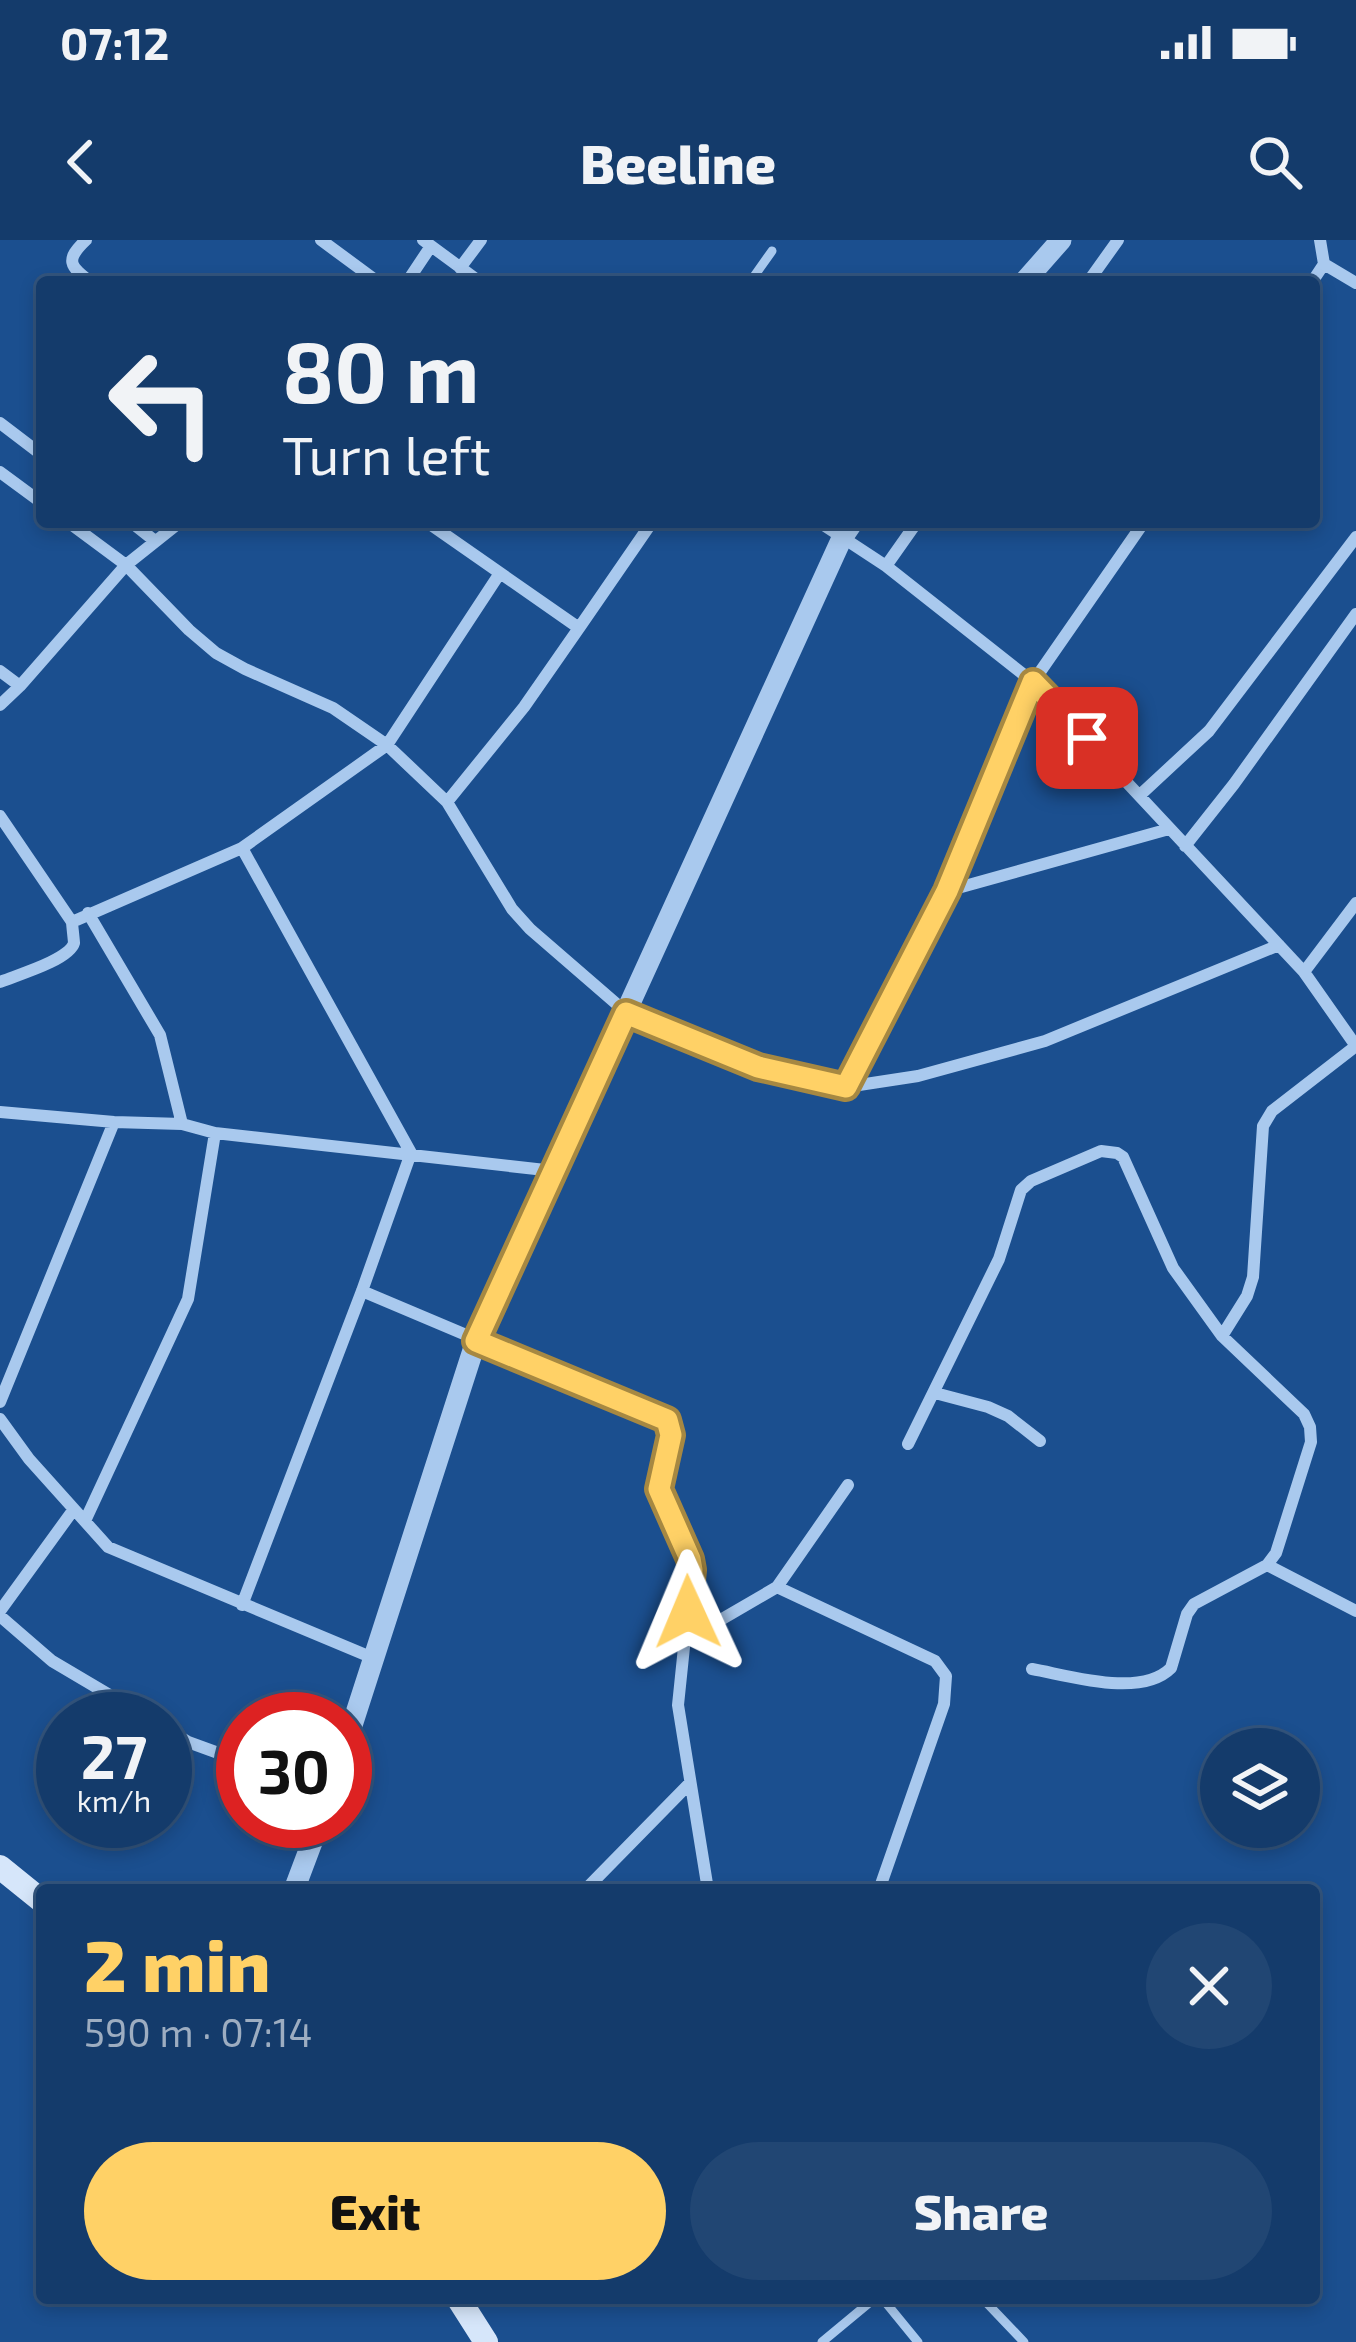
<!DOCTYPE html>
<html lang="en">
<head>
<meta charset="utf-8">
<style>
  :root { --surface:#143b6b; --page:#214673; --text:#f1f3f6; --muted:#9dadc1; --line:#33557e; --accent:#ffd166 }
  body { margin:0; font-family:"Exo 2",sans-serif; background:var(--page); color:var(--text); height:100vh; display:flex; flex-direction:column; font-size:45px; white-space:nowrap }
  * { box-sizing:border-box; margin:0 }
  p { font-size:39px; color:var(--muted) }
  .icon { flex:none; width:66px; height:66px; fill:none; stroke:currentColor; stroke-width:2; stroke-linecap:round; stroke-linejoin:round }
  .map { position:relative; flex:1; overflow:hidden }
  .side { position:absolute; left:36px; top:1644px; width:1284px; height:420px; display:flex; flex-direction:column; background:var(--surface); border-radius:12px; box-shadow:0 6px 18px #0003,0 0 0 3px var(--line) }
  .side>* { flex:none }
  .guide { position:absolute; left:36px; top:36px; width:1284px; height:252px; border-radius:12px; box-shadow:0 6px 18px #0003,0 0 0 3px var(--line); background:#143b6b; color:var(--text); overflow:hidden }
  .buttons { position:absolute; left:1200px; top:1488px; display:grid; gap:24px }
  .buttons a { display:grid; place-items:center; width:120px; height:120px; border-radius:50%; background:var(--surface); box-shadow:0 6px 18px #0003,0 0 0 3px var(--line); font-size:60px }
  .speed { position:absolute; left:36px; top:1452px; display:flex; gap:24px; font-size:60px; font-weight:700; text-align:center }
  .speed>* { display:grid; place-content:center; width:156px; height:156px; border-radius:50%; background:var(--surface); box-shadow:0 6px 18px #0003,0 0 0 3px var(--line); line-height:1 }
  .speed small { font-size:30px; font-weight:400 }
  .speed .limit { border:18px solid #d22; background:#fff; color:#111 }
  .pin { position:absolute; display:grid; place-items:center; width:102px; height:102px; color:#fff; margin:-51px; border-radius:24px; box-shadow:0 6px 18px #0006 }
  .me { position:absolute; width:132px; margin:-66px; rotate:359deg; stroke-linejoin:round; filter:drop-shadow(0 0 9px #0008) }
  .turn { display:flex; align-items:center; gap:42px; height:252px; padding:0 48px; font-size:54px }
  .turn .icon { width:156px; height:156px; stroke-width:2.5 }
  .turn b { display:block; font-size:84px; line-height:102px }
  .round { display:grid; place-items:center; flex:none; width:126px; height:126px; border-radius:63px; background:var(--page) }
  .overview { display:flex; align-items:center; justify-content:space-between; height:204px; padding:0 48px }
  h1 { font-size:72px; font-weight:800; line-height:90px; color:var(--accent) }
  .button { display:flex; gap:24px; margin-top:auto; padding:24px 48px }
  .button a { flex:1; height:138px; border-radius:72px; background:var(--accent); color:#111; font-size:48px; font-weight:800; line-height:138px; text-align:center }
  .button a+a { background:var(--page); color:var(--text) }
  .status { display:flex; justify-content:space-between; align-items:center; height:84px; padding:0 60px; background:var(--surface); direction:ltr }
  .status svg { height:33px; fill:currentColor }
  header { display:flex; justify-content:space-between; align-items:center; height:156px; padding:0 48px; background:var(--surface); font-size:54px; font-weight:800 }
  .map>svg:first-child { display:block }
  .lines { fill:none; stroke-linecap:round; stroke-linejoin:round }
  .service { stroke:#a9c9ee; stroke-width:9 }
  .minor { stroke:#a9c9ee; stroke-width:12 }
  .tertiary { stroke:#a9c9ee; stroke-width:21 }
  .secondary { stroke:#d6e6fa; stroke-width:24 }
  .route-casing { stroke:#a68842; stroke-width:30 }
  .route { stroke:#ffd166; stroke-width:21 }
</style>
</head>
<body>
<div class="status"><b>07:12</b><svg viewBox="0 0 49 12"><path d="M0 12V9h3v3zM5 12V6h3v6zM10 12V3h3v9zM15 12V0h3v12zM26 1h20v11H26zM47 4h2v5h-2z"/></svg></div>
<header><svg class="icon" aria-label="back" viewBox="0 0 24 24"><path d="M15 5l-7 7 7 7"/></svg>Beeline<svg class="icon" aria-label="search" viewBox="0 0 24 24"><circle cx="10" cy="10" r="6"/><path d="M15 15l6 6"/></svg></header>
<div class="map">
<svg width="1356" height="2102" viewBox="0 0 1356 2102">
  <rect width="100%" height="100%" fill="#1b4f8f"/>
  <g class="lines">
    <path class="service" d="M750 42 772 11
      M882 2058 918 2102
      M982 2058 1024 2102
      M822 2102 875 2058"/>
    <path class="minor" d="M86 0C65 20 69 26 91 42
      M321 0 378 42
      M423 0 480 42
      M1320 0 1324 24
      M460 28 481 0
      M407 42 431 6
      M1088 42 1118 0
      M1312 42 1324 24 1356 43
      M0 183 42 215
      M0 232 42 263
      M68 282 126 325 189 390 216 413 245 429 333 468 387 505 447 562 512 669 530 689 627 773 758 827 846 847 918 836 1045 801 1279 705
      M131 282 155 301
      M427 282 579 388 652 282
      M819 282 886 326 1033 442 1304 732 1356 806
      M886 326 917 282
      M0 431 20 446
      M0 465 20 446 126 325 180 282
      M1140 555 1209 491 1356 297
      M447 562 524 467 579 388
      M0 576 72 682 242 608 387 505 500 333
      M1185 606 1234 544 1356 374
      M242 608 411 913 362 1051 242 1365
      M947 651 1169 589
      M88 673 160 795 182 884
      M1304 732 1356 663
      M0 742C17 735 69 720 74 703 74 701 72 684 72 682
      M846 847 947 651 1033 442 1144 282
      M0 872 114 882 182 884 215 893 554 931
      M362 1051 667 1180 671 1195 659 1249 685 1308 692 1330 678 1465 708 1650
      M1222 1096 1247 1056 1253 1037 1263 886 1272 871 1356 806
      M935 1153 988 1167 1008 1176 1040 1201
      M0 1162 114 882
      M0 1179 29 1219 108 1307 373 1418
      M908 1204 999 1019 1021 950 1031 941 1101 911 1117 913 1123 917 1173 1028 1222 1096 1304 1174 1310 1187 1311 1202 1276 1313 1267 1325 1194 1364 1187 1374 1171 1428C1141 1458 1071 1436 1032 1429
      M85 1281 188 1059 215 893
      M1267 1325 1356 1371
      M777 1347 935 1421 946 1436 944 1464 879 1650
      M0 1371 74 1269
      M0 1376 52 1421 150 1479
      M686 1400 777 1347 848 1245
      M165 1488 188 1502 243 1522
      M585 1650 689 1544"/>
    <path class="tertiary" d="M1024 42 1061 0
      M345 1507 476 1101 842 298 853 282
      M294 1650 320 1581"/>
    <path class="secondary" d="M0 1627 42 1661
      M458 2058 486 2102"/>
  </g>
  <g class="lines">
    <defs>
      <path id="route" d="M688 1372 692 1330 690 1319 659 1249 671 1195 667 1180 476 1101 626 773 758 827 846 847 947 651 1033 442 1087 498"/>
    </defs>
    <use href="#route" class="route-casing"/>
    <use href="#route" class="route"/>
  </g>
</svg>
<div class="buttons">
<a><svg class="icon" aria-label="layers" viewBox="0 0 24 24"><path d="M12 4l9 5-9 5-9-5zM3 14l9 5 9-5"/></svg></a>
</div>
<div class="speed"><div>27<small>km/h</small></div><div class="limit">30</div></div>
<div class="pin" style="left:1087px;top:498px;background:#d93025"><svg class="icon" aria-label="arrive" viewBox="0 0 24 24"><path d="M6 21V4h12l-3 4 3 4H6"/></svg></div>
<svg class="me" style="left:688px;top:1372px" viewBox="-20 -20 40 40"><path d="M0-17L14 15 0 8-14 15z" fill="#ffd166" stroke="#fff" stroke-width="4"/></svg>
<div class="guide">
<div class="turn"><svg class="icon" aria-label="left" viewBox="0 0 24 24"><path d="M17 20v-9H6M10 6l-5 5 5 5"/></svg><div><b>80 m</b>Turn left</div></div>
</div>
<section class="side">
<div class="overview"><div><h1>2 min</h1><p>590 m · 07:14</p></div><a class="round"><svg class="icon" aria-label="close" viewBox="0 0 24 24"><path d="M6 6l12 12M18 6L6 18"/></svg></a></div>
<div class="button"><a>Exit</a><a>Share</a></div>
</section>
</div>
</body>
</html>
